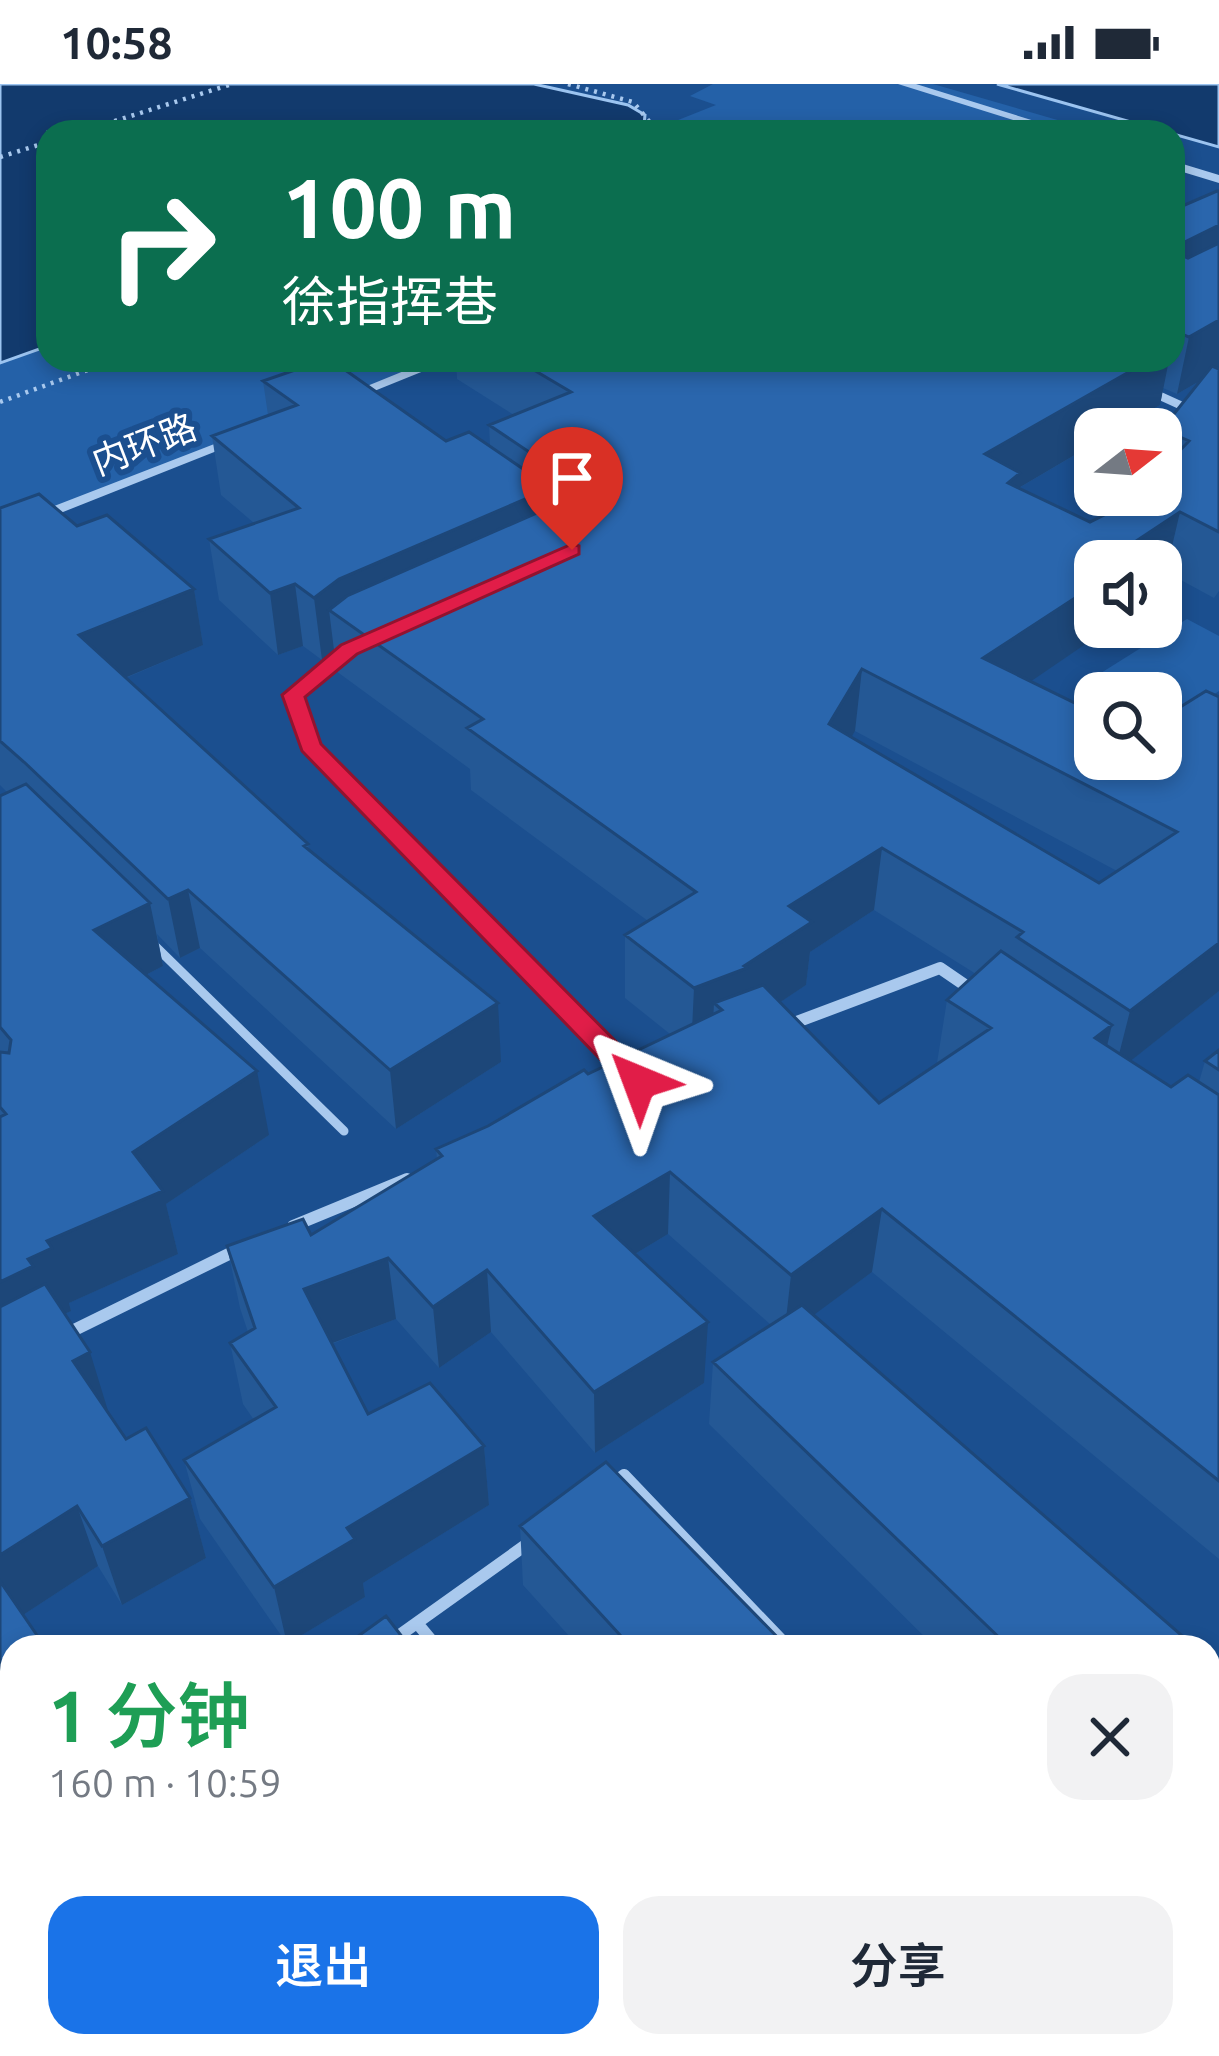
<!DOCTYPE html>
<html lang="zh">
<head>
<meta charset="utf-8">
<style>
  :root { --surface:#fff; --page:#f2f2f3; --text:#1f2937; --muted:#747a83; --accent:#1a73e8 }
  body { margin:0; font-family:Ubuntu,"Noto Sans SC",sans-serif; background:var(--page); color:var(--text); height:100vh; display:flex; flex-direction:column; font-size:45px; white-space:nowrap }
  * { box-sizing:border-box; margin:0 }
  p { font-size:39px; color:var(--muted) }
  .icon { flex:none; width:66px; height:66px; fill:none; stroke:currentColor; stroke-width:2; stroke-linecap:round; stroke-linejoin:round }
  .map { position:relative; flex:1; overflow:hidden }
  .drawer { position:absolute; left:0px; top:1551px; width:1221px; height:423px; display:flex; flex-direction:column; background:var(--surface); border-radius:36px 36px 0 0; box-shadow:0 6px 18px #0003 }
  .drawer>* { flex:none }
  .hud { position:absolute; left:36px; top:36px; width:1149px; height:252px; border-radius:36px; box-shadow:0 6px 18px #0003; background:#0b6e4f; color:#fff; overflow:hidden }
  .needle { width:78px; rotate:73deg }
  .tools { position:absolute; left:1074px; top:324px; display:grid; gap:24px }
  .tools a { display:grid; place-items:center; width:108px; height:108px; border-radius:24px; background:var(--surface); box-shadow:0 6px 18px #0003; font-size:60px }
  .pin { position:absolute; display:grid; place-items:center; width:102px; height:102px; color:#fff; margin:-123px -51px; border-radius:50% 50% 50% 0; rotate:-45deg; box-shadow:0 0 12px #0007 }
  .pin .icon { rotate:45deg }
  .me { position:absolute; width:132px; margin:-66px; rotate:316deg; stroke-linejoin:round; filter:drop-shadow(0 0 9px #0008) }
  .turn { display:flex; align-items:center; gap:42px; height:252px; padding:0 48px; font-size:54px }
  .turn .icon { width:156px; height:156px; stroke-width:2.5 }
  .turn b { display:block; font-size:84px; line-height:102px }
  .round { display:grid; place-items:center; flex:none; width:126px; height:126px; border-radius:36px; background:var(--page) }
  .overview { display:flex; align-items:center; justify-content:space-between; height:204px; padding:0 48px }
  h1 { font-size:72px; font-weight:600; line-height:90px; color:#1e9e55 }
  .action { display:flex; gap:24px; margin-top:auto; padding:24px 48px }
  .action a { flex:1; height:138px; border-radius:36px; background:var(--accent); color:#fff; font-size:48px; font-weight:600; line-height:138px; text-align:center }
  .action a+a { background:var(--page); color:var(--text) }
  .status { display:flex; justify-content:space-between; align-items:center; height:84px; padding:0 60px; background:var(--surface); direction:ltr }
  .status svg { height:33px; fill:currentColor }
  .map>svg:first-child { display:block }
  .green { fill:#2461a8 }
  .water { fill:#123a6d; stroke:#9cc4f0; stroke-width:3 }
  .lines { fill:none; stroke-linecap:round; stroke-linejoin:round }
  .path { stroke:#a9c9ee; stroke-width:4.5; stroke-dasharray:3 6; stroke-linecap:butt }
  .service-far1 { stroke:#a9c9ee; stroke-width:9 }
  .service { stroke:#a9c9ee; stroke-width:12 }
  .minor-far2 { stroke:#a9c9ee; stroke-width:8 }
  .minor-far1 { stroke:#a9c9ee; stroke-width:9 }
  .minor { stroke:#a9c9ee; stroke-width:12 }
  .tertiary { fill:#a9c9ee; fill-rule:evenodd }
  .wall { fill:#245895; fill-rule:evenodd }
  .shaded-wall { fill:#1d4779 }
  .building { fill:#2a66ad; stroke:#1d4779; stroke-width:3; fill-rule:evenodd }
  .route { fill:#e11d48; stroke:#92132f; stroke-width:3 }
  .labels { text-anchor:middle; stroke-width:12; stroke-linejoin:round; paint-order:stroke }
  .far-street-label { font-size:36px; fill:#fff; stroke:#1b4f8f }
</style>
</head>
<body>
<div class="status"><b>10:58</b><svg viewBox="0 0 49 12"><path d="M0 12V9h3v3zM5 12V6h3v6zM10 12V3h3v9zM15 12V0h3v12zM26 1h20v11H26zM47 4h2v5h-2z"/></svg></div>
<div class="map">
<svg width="1219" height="1972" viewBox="0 0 1219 1972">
  <rect width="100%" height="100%" fill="#1b4f8f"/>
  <path class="green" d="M713 0H933L1099 48H635L644 41 658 44 716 21 690 12Z
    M48 262V276H444L0 448V279Z
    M1187 535 1219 552V607L1161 646V609H1095V614L1077 604Z"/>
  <path class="water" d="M0 0H534L628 21 645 31 644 41 635 48H48V262L0 279Z
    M997 0H1219V63Z"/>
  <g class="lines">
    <path class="path" d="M568 0 633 18 658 48
      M80 48 232 0
      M0 73 48 58
      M0 318 115 276"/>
    <path class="service-far1" d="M152 859 344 1047"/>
    <path class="service" d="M612 1400 624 1391 788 1563
      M417 1539 437 1563
      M383 1563 530 1458
      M0 1837 12 1829
      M0 1886 12 1903
      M52 1962 59 1972
      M403 1962 411 1972
      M765 1962 774 1972"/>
    <path class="minor-far2" d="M1147 306 1191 326"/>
    <path class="minor-far1" d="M1184 323 1219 339
      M348 567 293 611 310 662 390 744"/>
    <path class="minor" d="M387 741 628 988
      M786 942 940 884 975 908
      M293 1142 407 1095
      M60 1253 241 1164"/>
    <path class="tertiary" d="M898 0H916L1070 48H1052Z
      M1173 77 1219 91V99L1173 85Z
      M431 276H451L352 316 340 313Z
      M235 352 247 355 0 453V443Z"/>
  </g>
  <path class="wall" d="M1219 107V507L1214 514 1166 488 1161 492V477H1095V543L1093 555 1030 597 1095 675 1219 613V907L1130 977 1171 1003 1199 998 1205 977 1219 966V1475L872 1188 813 1231 1195 1563H935L709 1340 713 1278 771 1241 668 1150 635 1170 704 1299 595 1369 491 1248 439 1284 396 1235 332 1260 368 1330 484 1362 489 1421 363 1499 365 1513 287 1560 200 1435 184 1376 254 1336 243 1320 230 1259 248 1248 240 1224 227 1162 311 1151 437 1075 436 1065 488 1042 588 990 670 950 625 914V851L648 837 471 706 470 685 336 587 334 566 322 576 303 562 278 571 219 516 209 455 254 439 221 411 212 352 268 331 263 297 446 357 490 362 489 341 514 331 457 295 456 276H793L799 279 807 276H1173V126ZM1202 296 1162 345 1161 411 1090 438 1019 404 1160 321 1163 304 1177 310ZM855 647 1117 787 1099 799 851 653ZM874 826 976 890 947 916 937 979 879 1019 780 918 806 901 810 868Z
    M0 424 77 442 194 505 203 561 126 594 308 760 309 766 501 978 396 1045 200 864 180 874 157 850 163 882 146 891 269 1051 166 1120 178 1170 69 1219 71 1227 64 1230 108 1328 126 1355 190 1414 206 1474 122 1521 98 1482 23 1531 12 1563V1727L0 1735V713L8 709 0 701Z
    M520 1442 787 1563H579L523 1501Z
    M1209 1575 1219 1584V1972H1156L1143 1962H1209Z
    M121 1962H309L316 1972H127Z
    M535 1962H732L740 1972H542Z"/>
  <path class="shaded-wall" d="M1219 141V175L1215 192 1176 169 1181 160Z
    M1219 236V286L1177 310 1189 253Z
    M1150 276H1169L1160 321 1118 345H1095V359L976 429 985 370Z
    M551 404 553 464 329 526 334 566 322 576 314 514 339 495Z
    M1180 428 1166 488 1161 492V477H1106Z
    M1095 485V543L1093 555 974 636 983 574Z
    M295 500 303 562 278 571 270 509Z
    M194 505 203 561 91 608 79 551Z
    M862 585 855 647 823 702 829 640Z
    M882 764 874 826 810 868 806 901 743 943 714 919 712 959 691 967 694 904 744 882 789 822Z
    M188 806 200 864 180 874 168 815Z
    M150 819 163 882 109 910 94 846Z
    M1219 859V907L1114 990 1130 927Z
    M498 919 501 978 396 1045 390 986Z
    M1112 941 1097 1004 1095 954Z
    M257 987 269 1051 166 1120 178 1170 69 1219 71 1227 51 1236 0 1271V1198L47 1157 133 1068Z
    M670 1088 668 1150 595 1194 594 1132Z
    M882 1125 872 1188 784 1253 791 1191Z
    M388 1174 396 1235 314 1266 304 1205Z
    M487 1186 491 1248 439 1284 433 1223Z
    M708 1238 704 1299 595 1369 594 1308Z
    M90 1268 109 1330 73 1277Z
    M484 1362 489 1421 363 1499 365 1513 287 1560 274 1503 347 1444Z
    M190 1414 206 1474 122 1521 102 1462Z
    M77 1422 98 1482 0 1546V1471Z
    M12 1655V1727L0 1735V1663Z"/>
  <path class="building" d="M1217 107H1219V141L1181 160 1176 169 1188 174 1219 159V236L1189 253 1173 246V126Z
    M324 276H331L446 357 469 348 551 404 339 495 314 514 295 500 270 509 209 455 299 424 212 352 297 321 263 297Z
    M517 276H793L799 279 807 276H1150L985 370 1020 389 1008 399 1090 438 1132 417 1138 411H1161V386L1189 357 1162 345 1212 282 1219 285V448L1180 428 1106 477H1095V485L1091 487 1095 489V501L983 574 1095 629V675H1161V635L1206 607 1219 613V859L1130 927 1017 853 1023 848 882 764 789 822 812 838 744 882 747 884 694 904 625 851 696 808 467 644 483 635 329 526 347 512 578 411 575 399 489 341 571 308ZM862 585 1177 748 1099 799 829 640Z
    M39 410 77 442 107 431 194 505 79 551 308 760 304 762 498 919 390 986 188 806 168 815 24 678 0 657V424Z
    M26 700 150 819 94 846 257 987 133 1068 163 1107 47 1157 52 1164 28 1175 33 1182 0 1198V1033L6 1030 0 1023V968L9 969 11 956 0 943V712Z
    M1001 867 1112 941 1095 954 1171 1003 1188 991 1219 1011V1397L882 1125 791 1191 670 1088 594 1132 708 1238 594 1308 487 1186 433 1223 388 1174 304 1205 368 1330 430 1299 484 1362 347 1444 355 1455 274 1503 184 1376 276 1323 230 1259 255 1244 227 1162 303 1135 311 1151 442 1072 436 1065 488 1042 584 986 588 990 722 926 714 919 763 901 879 1019 991 944 947 916Z
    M1219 966V986L1205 977Z
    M45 1200 90 1268 73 1277 126 1355 146 1344 190 1414 102 1462 77 1422 0 1471V1223Z
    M802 1221 1195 1563H1009L713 1278Z
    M606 1378 787 1563H631L520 1442Z
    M0 1497 45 1563H12V1655L0 1663Z
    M386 1532 410 1563H343Z
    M1209 1575 1219 1584V1952L1209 1945Z
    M128 1962H309L316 1972H134Z
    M568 1962H732L740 1972H576Z
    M952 1962H1034L1044 1972H942Z"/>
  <path class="route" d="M572 460 579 462V470L357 570 305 613 321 660 649 991 653 998 649 1005H629L302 667 282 611 341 561Z"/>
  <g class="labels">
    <g class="far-street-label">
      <text transform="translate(144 360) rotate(-21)" y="13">内环路</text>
    </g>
  </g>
</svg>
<div class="tools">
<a><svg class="needle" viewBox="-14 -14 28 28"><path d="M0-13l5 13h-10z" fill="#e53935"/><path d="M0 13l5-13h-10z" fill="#747a83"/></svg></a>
<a><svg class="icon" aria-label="sound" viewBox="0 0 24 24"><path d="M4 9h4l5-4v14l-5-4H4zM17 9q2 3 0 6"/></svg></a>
<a><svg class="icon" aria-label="search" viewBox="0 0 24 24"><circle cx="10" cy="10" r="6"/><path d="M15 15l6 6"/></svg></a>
</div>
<div class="pin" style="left:572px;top:466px;background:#d93025"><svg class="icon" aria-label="arrive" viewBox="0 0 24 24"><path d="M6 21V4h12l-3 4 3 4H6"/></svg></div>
<svg class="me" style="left:639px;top:998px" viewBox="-20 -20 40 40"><path d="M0-17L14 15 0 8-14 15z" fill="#e11d48" stroke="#fff" stroke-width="4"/></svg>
<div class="hud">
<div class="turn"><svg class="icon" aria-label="right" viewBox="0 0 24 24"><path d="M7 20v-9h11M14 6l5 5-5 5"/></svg><div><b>100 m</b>徐指挥巷</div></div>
</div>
<section class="drawer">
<div class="overview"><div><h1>1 分钟</h1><p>160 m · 10:59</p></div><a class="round"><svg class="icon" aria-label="close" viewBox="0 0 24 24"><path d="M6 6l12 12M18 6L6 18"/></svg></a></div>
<div class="action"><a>退出</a><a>分享</a></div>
</section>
</div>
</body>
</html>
